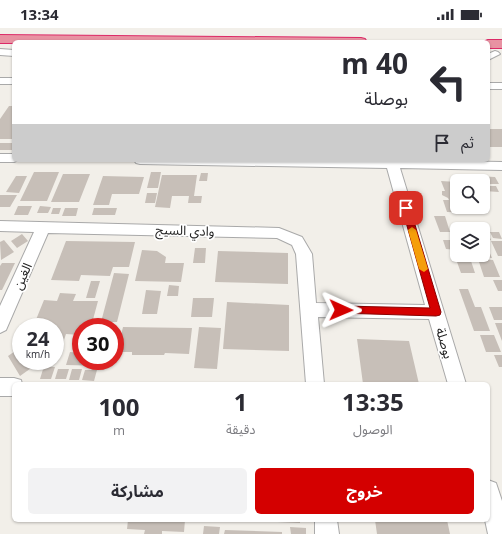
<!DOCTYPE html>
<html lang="ar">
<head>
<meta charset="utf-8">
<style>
  :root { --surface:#fff; --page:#f2f2f3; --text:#2b2b33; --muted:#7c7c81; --accent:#d40000 }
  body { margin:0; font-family:"Open Sans","Noto Sans Arabic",sans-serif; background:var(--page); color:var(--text); direction:rtl; height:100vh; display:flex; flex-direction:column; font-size:15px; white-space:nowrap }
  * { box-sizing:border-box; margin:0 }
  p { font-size:13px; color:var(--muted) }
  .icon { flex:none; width:22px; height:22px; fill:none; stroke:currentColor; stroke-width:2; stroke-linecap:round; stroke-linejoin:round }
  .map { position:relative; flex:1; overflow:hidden; direction:ltr }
  .details { position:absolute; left:12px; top:354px; width:478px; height:140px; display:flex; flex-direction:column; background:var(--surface); border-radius:6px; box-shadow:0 1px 3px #0004; direction:rtl }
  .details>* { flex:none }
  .banner { position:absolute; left:12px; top:12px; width:478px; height:122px; border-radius:6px; box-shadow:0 1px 3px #0004; direction:rtl; background:#fff; color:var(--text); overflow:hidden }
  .controls { position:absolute; left:450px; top:146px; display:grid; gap:8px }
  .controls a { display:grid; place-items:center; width:40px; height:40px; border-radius:6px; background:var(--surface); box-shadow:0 1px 3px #0004; font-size:20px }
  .speed { position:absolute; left:12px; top:290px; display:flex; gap:8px; font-size:20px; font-weight:700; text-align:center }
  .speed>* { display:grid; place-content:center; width:52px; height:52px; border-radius:50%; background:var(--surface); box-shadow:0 1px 3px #0004; line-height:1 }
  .speed small { font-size:10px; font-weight:400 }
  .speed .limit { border:6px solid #d22; background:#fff; color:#111 }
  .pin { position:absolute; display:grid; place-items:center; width:34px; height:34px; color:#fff; margin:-17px; border-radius:8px; box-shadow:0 2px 6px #0006 }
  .me { position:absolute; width:44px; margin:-22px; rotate:91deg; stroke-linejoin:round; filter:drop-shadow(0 0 3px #0008) }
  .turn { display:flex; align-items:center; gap:14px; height:84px; padding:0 16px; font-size:18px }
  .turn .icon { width:52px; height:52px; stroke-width:2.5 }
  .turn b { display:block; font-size:28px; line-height:34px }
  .then { display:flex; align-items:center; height:38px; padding:0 16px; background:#0003; gap:8px; font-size:15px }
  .eta { display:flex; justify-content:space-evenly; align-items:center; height:68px; text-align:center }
  .eta b { font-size:24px; font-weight:700; line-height:28px }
  .primary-button { display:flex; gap:8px; margin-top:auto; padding:8px 16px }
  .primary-button a { flex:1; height:46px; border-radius:6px; background:var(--accent); color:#fff; font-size:16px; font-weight:700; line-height:46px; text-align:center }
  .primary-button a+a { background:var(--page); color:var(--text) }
  .status { display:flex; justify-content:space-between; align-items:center; height:28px; padding:0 20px; background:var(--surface); direction:ltr }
  .status svg { height:11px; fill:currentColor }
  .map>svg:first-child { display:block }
  .building { fill:#c7bfb8 }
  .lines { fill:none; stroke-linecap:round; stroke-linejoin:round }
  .street-casing { stroke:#a9a9a9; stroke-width:2 }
  .highway-casing { stroke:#dc2a67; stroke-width:2 }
  .street { fill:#fff; fill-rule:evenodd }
  .highway { fill:#e892a2; fill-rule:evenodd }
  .route { fill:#d40000; stroke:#8a0000 }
  .slow { fill:#f59e0b }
  .labels { text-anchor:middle; stroke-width:3.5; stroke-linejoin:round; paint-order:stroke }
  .street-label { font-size:13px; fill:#222; stroke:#fff }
</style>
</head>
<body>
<div class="status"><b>13:34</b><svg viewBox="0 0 49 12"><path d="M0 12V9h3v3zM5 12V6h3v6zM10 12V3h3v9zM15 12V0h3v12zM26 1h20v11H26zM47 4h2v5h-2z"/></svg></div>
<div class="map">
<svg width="502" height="506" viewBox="0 0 502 506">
  <rect width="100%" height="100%" fill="#f2efe9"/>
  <path class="building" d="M9 78H14V111H0V91Z
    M488 101H502V119H488Z
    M0 115H14V122H0Z
    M34 144H59L47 173H20Z
    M151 144H161L158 160H147Z
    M201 145H208L207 153H199Z
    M63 146H90L79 174H51Z
    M162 147H197L194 168H172L170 180 155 179Z
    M16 148H27L19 165 6 164Z
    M103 148 144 149 139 166H112L109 177H93Z
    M474 148 495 149 499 156H483V153H476Z
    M441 153 457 154V179H483L486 185 447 184 443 172H449L448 170 442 167V163H445Z
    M483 158H496L499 164 484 163 490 177H483Z
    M147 165H157L155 175H145Z
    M0 167H17L10 179H0Z
    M189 168H202L201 175H188Z
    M391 168H397L399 179H394Z
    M18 178H32L28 187H14Z
    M40 178 51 179 48 185H37Z
    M53 180H61L59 186H51Z
    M65 180H78L76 188H62Z
    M94 180H117L115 187H92Z
    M434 188H445L450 204H440Z
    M483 201H486L491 212H483Z
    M490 204H499L502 211 493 210Z
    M22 206 28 213 17 220 11 213Z
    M4 212 14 224 1 232 0 214Z
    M443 212H455L457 222 446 221Z
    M66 213 135 214 129 239H113L110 248 81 247 79 253 51 252Z
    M491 213H502V228H498Z
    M483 214H485L492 230 480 229 479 227H483Z
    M195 220H206L205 235H193Z
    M142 222 157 223 166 229 165 235H184L181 254 135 253Z
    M218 223 288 225V256L215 254Z
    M453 223H457V227H469L475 245H461Z
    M478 231 493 232 500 249H484Z
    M2 235H15L2 262H0V238Z
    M114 245 129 246 117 294H101Z
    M493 252H502V263H498Z
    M91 253H100L95 270H86Z
    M169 257 179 258 178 268H167Z
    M459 261H468L475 279H481L490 303H474Z
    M146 262 161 263 157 286H142Z
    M60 265 76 266 73 273H98L91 299H81V307L66 306 63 315H55V299H33L44 272 57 273Z
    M193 270H214L212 289H191Z
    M227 274 289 277V323L223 321Z
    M489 279H502V292H494Z
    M495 295H502V313Z
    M123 299 192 300 189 326 165 325 164 327H132V324H117Z
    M199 299 221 300 217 341 194 340Z
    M480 307H494L501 324H486Z
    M357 311 409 313 419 356H363Z
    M21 319V333H30L34 338 20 348 8 328Z
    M70 324 81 325V333H108L106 338 66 337Z
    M494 327H502V339H499Z
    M44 338 55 339 51 351H40Z
    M58 341H69L66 351H55Z
    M72 341H82L79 352H69Z
    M85 342H97L94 353 82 352Z
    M128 492H185L184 504 162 503V506H144L145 502 127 501Z
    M277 492H300V495L277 494Z
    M375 492H447L450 506H377Z
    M204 498 220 499 219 506H203Z
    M290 499 306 500V506H291Z
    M225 502 282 504V506H224Z"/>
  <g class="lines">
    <defs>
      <path id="street" d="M0 21 14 22V28L0 27Z
        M495 23 498 24 500 26 488 32V26Z
        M0 50H14V56H0Z
        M488 55H502V61H488Z
        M0 126H14V132H19L14 134H0Z
        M134 132H392L502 134V142L400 140 466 356H448L429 291 318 289 324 356H306L296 226 292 217 277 210 48 205 6 302 0 305V278L34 204 0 203V193L279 200 302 209 312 226 316 275 425 277 387 140 140 136 136 135Z
        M0 350H14L21 352 22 356H14V368H0Z
        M488 452 496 455 502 473V506H488L485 492H488Z
        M315 492H337L339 506H315Z"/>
      <path id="highway" d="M0 7 361 10 365 11 367 14 0 15Z
        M488 12H502V20H488V14H483Z"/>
    </defs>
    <use href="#street" class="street-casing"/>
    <use href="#highway" class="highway-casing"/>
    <use href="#street" class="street"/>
    <use href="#highway" class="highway"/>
  </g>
  <path class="route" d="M406 178 410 180 441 284 440 287 436 288 338 285 336 282 338 280 341 278 430 280 402 180Z"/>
  <path class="slow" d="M412 199 416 202 428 241 424 244 419 241 408 202Z"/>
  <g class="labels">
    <g class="street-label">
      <text transform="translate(185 202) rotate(2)" y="5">وادي السيج</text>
      <text transform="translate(22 248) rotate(-66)" y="5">الغين</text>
      <text transform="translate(445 315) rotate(74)" y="5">بوصلة</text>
    </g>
  </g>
</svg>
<div class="controls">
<a><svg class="icon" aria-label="search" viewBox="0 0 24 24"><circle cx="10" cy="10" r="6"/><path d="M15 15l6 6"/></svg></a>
<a><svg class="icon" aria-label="layers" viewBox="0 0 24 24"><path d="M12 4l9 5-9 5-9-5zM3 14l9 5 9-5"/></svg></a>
</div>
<div class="speed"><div>24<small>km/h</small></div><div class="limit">30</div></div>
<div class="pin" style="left:406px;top:180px;background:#d93025"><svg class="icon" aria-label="arrive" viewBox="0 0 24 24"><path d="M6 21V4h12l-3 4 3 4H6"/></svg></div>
<svg class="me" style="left:341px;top:282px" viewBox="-20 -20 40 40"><path d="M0-17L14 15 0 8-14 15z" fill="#d40000" stroke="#fff" stroke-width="4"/></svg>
<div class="banner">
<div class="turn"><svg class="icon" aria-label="left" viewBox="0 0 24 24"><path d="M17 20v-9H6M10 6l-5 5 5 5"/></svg><div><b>40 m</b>بوصلة</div></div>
<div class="then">ثم<svg class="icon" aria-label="arrive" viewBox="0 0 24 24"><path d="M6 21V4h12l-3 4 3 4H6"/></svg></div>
</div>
<section class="details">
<div class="eta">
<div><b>13:35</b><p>الوصول</p></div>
<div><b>1</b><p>دقيقة</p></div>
<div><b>100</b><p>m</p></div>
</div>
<div class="primary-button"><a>خروج</a><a>مشاركة</a></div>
</section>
</div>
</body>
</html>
